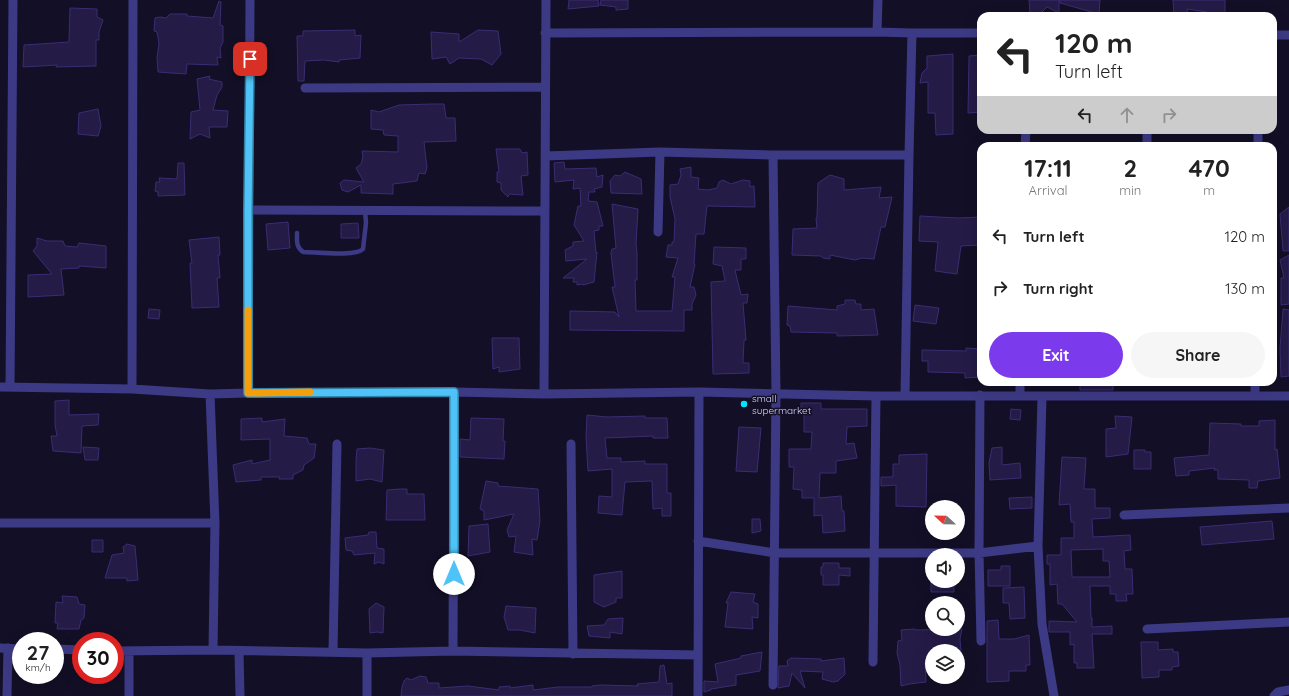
<!DOCTYPE html>
<html lang="en">
<head>
<meta charset="utf-8">
<style>
  :root { --surface:#fff; --page:#f6f6f6; --text:#222; --muted:#767676; --accent:#7c3aed }
  body { margin:0; font-family:Quicksand,sans-serif; background:var(--page); color:var(--text); height:100vh; display:flex; flex-direction:column; font-size:15px; white-space:nowrap }
  * { box-sizing:border-box; margin:0 }
  p { font-size:13px; color:var(--muted) }
  .icon { flex:none; width:22px; height:22px; fill:none; stroke:currentColor; stroke-width:2; stroke-linecap:round; stroke-linejoin:round }
  .map { position:relative; flex:1; overflow:hidden }
  .details { position:absolute; left:977px; top:142px; width:300px; height:244px; display:flex; flex-direction:column; background:var(--surface); border-radius:12px; box-shadow:0 4px 16px #0002 }
  .details>* { flex:none }
  .hud { position:absolute; left:977px; top:12px; width:300px; height:122px; border-radius:12px; box-shadow:0 4px 16px #0002; background:#fff; color:var(--text); overflow:hidden }
  .needle { width:26px; rotate:292deg }
  .fabs { position:absolute; left:925px; top:500px; display:grid; gap:8px }
  .fabs a { display:grid; place-items:center; width:40px; height:40px; border-radius:50%; background:var(--surface); box-shadow:0 4px 16px #0002; font-size:20px }
  .speed { position:absolute; left:12px; top:632px; display:flex; gap:8px; font-size:20px; font-weight:700; text-align:center }
  .speed>* { display:grid; place-content:center; width:52px; height:52px; border-radius:50%; background:var(--surface); box-shadow:0 4px 16px #0002; line-height:1 }
  .speed small { font-size:10px; font-weight:400 }
  .speed .limit { border:6px solid #d22; background:#fff; color:#111 }
  .pin { position:absolute; display:grid; place-items:center; width:34px; height:34px; color:#fff; margin:-17px; border-radius:8px; box-shadow:0 2px 6px #0006 }
  .me { position:absolute; width:44px; margin:-22px; rotate:0deg; stroke-linejoin:round; filter:drop-shadow(0 0 3px #0008) }
  .turn { display:flex; align-items:center; gap:14px; height:84px; padding:0 12px; font-size:18px }
  .turn .icon { width:52px; height:52px; stroke-width:2.5 }
  .turn b { display:block; font-size:28px; line-height:34px }
  .lanes { display:flex; align-items:center; height:38px; padding:0 12px; background:#0003; justify-content:center; gap:20px; direction:ltr }
  .lanes .off { opacity:.35 }
  .eta { display:flex; justify-content:space-evenly; align-items:center; height:68px; text-align:center }
  .eta b { font-size:24px; font-weight:800; line-height:28px }
  .action { display:flex; gap:8px; margin-top:auto; padding:8px 12px }
  .action a { flex:1; height:46px; border-radius:24px; background:var(--accent); color:#fff; font-size:16px; font-weight:800; line-height:46px; text-align:center }
  .action a+a { background:var(--page); color:var(--text) }
  ul { padding:0; list-style:none }
  li { display:flex; align-items:center; gap:12px; height:52px; padding:0 12px }
  li div { flex:1 }
  li b { display:block; font-size:15px }
  li em { font-style:normal }
  .map>svg:first-child { display:block }
  .building { fill:#241b47; stroke:#3b2d73; fill-rule:evenodd }
  .lines { fill:none; stroke-linecap:round; stroke-linejoin:round }
  .service { stroke:#3d3a85; stroke-width:4.5 }
  .minor { stroke:#3d3a85; stroke-width:9 }
  .route-casing { stroke:#337fa1; stroke-width:10 }
  .route { stroke:#4fc3f7; stroke-width:7 }
  .slow { stroke:#f59e0b; stroke-width:7 }
  .poi-dot { fill:#00e5ff; stroke:#130f26; stroke-width:1.5 }
  .labels { text-anchor:middle; stroke-width:3; stroke-linejoin:round; paint-order:stroke }
  .poi-label { font-size:10px; fill:#d9d4ff; stroke:#130f26; text-anchor:start }
</style>
</head>
<body>
<div class="map">
<svg width="1289" height="696" viewBox="0 0 1289 696">
  <rect width="100%" height="100%" fill="#130f26"/>
  <path class="building" d="M569 0H598L599 6 568 9Z
    M601 0H628V9L616 10V7L600 5Z
    M1029 0H1059V13L1047 7 1041 13H1030Z
    M1060 0H1100L1099 14 1060 3Z
    M1173 0H1225V16H1207V12L1187 9 1188 15 1182 13 1174 15Z
    M219 1 221 2 220 25 223 26V42L220 48 221 58 217 57 218 65 187 64 186 74 158 72 157 58 159 43 157 32 154 31 155 18 160 17 166 18 170 14H187V16L213 18Z
    M70 8 97 9V17L103 20 99 32V40H96V66L56 67 57 65 23 67 24 45 69 42Z
    M355 30V36L361 35 360 58 339 60V62L324 60 305 61 304 81H298L297 36H303V31Z
    M478 30 498 31 501 54 492 65 481 59 459 58 450 64 446 57 432 59 431 32 459 34V42Z
    M953 54V134L936 135 935 113H928V82L920 83 922 73 927 68V56Z
    M981 55V112L968 113 969 56Z
    M210 76 209 79 222 82V87L217 95 213 110 228 111 227 127H209L210 138 200 134 190 139 191 112 200 110 197 79Z
    M432 104H444L446 118H455L456 141 424 142 427 168 425 174 419 173 417 181 393 184V194L361 193V185L348 192 342 190 340 183 344 180 364 182 356 168 361 164 363 157 362 151 398 152V136L384 135 383 130 371 129V110L379 112 399 105Z
    M98 109 101 126 98 136 78 134 79 113Z
    M496 149H520L522 153 527 152 528 175 521 176 523 195 509 194 508 197 501 190V183L497 182V172H499Z
    M564 162 565 169 596 168 597 177 603 175 602 187 594 189 595 192H589L588 201 597 202 603 226H599V230L594 231 596 253 597 252 594 282 583 285 582 284 577 285V282H573L574 278H563L587 259 566 261 565 250 573 246V242L584 241 574 225 578 206H581L580 188 573 189 574 180 555 182 554 163Z
    M178 163H184L185 195 158 196V192L155 191 156 182H160L159 178 177 179Z
    M691 167V177L699 178 698 189 708 190 717 188 719 182 723 180 731 184 743 180 750 181V187L754 186 755 207 707 206 704 234H696L694 264H695L690 287H694L696 295 692 304V310H684V331L570 330V311L615 312 619 317 612 287H615L611 253 612 249 616 248 612 204 638 209 636 244 637 253V280H635L636 311H672L675 277H672L678 258 666 257 668 245H672V242H674L675 219 670 197V185L678 184 681 175 680 169Z
    M625 172 641 179 642 194 611 193 610 181 615 175 620 176Z
    M830 175 844 179V190L881 187 879 198 892 197 885 227H881L874 259 862 258 855 260 830 255V259L823 258 821 256 792 255 793 229 817 228 816 218 817 217 818 183Z
    M1289 207V251H1283L1280 214Z
    M920 216 958 218 981 217 980 245 961 246 957 274 935 271 938 242 919 241Z
    M288 222 290 248 268 250 266 224Z
    M358 223 359 238H341V224Z
    M219 237 220 255H218L220 278H217L219 307 192 308 190 263H192L189 240Z
    M37 238 47 241H63L65 246 77 247 79 243 106 246V268L79 266V268L61 269 64 295 28 297V275L52 274 33 251 37 246Z
    M714 247 746 248V259H741V270H735L741 295 748 294 747 303H743L746 340H744L743 363H749V373L713 374 711 282 725 281 722 266 713 264Z
    M1289 255V304L1281 305V278H1284L1280 260Z
    M845 300H855L856 304H861V310L874 309 878 335 837 336V333L791 332 790 326 787 325 788 306 837 310V306L845 304Z
    M915 305 939 308 936 324 913 321Z
    M149 309 160 310 159 319 148 318Z
    M1283 309 1289 310V376L1281 377 1280 348Z
    M492 338H519L520 369 499 372V367L493 369Z
    M966 348 981 349V377L965 378V373L928 372V361H922V350L966 351Z
    M1080 382H1113V390H1080Z
    M69 400V415L99 414 98 425 82 426 81 453 53 451 51 436H57L55 425V401Z
    M801 403H821V409H867V426L847 427 846 444 854 443 857 458 836 461V473H820L819 498 841 496 842 511H844L845 531 823 533 822 515 814 516V498H802V490L793 489 794 467H789V449H811L812 432H804V413H801Z
    M1011 409 1021 410 1020 420 1010 419Z
    M587 415 607 417 645 416V418H667L668 438H653V436L605 438 607 458H621V462L645 461V464H667V493H671V516H662V508L653 509 652 481 625 482 622 515 598 513 599 496 612 497V469L588 471 586 437Z
    M1115 416 1132 417 1128 454 1106 457V429L1116 428Z
    M262 418V422L285 419 284 436 307 438 309 444H316L314 458 304 465 303 470 293 475V479H279L280 477H261V480L236 482 233 465 252 460V464L270 460V439L241 440V419Z
    M471 418 504 419 503 441H505L504 459 460 457V439L470 440Z
    M1275 420V450L1277 449 1280 478 1258 481 1257 488H1249V480L1218 479V470H1214L1215 468 1189 471V475L1176 476 1174 458 1209 455 1210 423 1241 424V426H1259V421Z
    M739 427 761 428 757 472 736 471Z
    M83 447 99 448 98 460H85Z
    M1002 447V465L1020 463 1021 478 990 480 989 463 992 448Z
    M370 448 384 450 382 482 370 479 356 481V460L357 449Z
    M1134 450H1145V452H1151V469H1134Z
    M927 454 926 507 896 506V485L881 486V477H893V464H899V455Z
    M1062 457 1086 458 1084 489H1095V508H1110V518L1092 519 1093 537 1130 535 1131 550 1124 551 1125 569H1132L1133 594H1126L1127 601H1116V594H1110V586H1090L1091 618H1092V627L1112 626V634H1092L1094 668H1077V663H1074V644L1070 645V632H1049V621L1077 622 1062 604H1058L1057 584 1050 585V564H1047V555H1061V538H1074V522H1071L1070 504 1059 505ZM1103 549V561H1109L1110 577H1072L1071 550Z
    M486 481 498 483V486L538 489 540 521 537 540 532 539 533 555 514 552 516 536 509 537 507 530 514 514 484 520V511L480 509Z
    M400 489H407V494H424L425 520H386L387 490Z
    M1032 497V508L1010 509 1009 498Z
    M752 519H760L761 531 752 533Z
    M1272 521 1274 539 1202 545 1200 527Z
    M488 524 490 552 468 556 469 526Z
    M369 532H376L377 548 384 549V564L379 562 374 564 375 553 354 555 352 551 346 550 345 538 368 535Z
    M92 540H103V552H92Z
    M127 544 135 546 138 580 127 581V578H105L112 555 124 553 123 547Z
    M823 563H839V568H850V576L839 575V585H823V575H821V567H823Z
    M1001 566H1010V586H988V570H1001Z
    M622 571V598H616V602L604 607 594 602V575Z
    M931 581H954V592H931Z
    M1024 587 1025 618 1010 619 1009 603H1003V588Z
    M731 592 755 594 753 602 758 604V618L752 617 753 629 725 627 728 603H726Z
    M62 596 77 597 79 604 85 605 84 618 81 620 79 629H57L58 623H55L56 602 63 603Z
    M376 603 384 607 383 633 377 632 370 633 369 609Z
    M506 606 536 608 535 633 520 630H508L504 617Z
    M623 618 622 634 610 632V638L589 636 587 626 604 625 608 619Z
    M998 620 999 639H1014L1029 635 1030 665H1026V671H1009V681L987 682V621Z
    M915 629V630L962 629 960 639 961 651H932V661L925 662 926 682 909 684 901 686 900 665 897 653 898 641 902 640 901 630Z
    M1141 642H1158V650L1173 649V652H1178L1179 666 1172 667V670H1159V677L1142 678Z
    M762 652 760 671 736 675V685L711 689V690L704 692V681L718 682 715 664 741 658V656Z
    M791 658 821 659V661L844 658 845 674 838 681 833 682 822 679 823 672 800 671 805 688 792 673 789 686 778 688 779 666H788L787 661Z
    M664 665 667 684 672 683V696H401L402 687 404 681 407 678 411 680 420 676 426 677 428 683H439V688L468 686 499 690V687L510 686V688L533 685V690L558 687H592V686L600 685 638 686 637 684 659 682 660 666Z"/>
  <g class="lines">
    <path class="service" d="M297 233C297 241 296 247 303 252 315 252 355 257 363 249L366 223 365 210"/>
    <path class="minor" d="M250 0 248 393 454 392 544 394 699 392 876 396H1289
      M877 32 878 0
      M545 33 877 32 912 33
      M1273 35H1289
      M305 88 545 87
      M1147 130V146
      M1025 146 1026 130
      M1258 146V130
      M909 155 912 33H981
      M546 156 660 152 773 155
      M248 210 545 211
      M658 232 660 152
      M0 387 132 389 210 394 248 393
      M10 387 13 0
      M132 389 133 0
      M210 394 215 523 213 650
      M544 394 546 0
      M980 395 979 553 981 641
      M1020 396V382
      M1255 396V382
      M1042 397 1038 546 1042 624 1054 696
      M571 444 573 654
      M1124 515 1289 508
      M0 523H215
      M698 541 775 553H979L1038 546
      M1147 629 1289 622
      M0 648 21 649
      M55 649 81 650
      M115 651 213 650 367 653 453 651 698 655
      M239 651 240 696
      M333 651 337 444
      M453 651 454 392
      M873 662 876 396
      M773 685 776 394 773 155H909L905 396
      M7 696 8 648
      M129 696V651
      M367 696V653
      M698 696 699 392
      M1274 696 1278 692 1289 690"/>
  </g>
  <g class="lines">
    <defs>
      <path id="route" d="M250 59 248 210V393L454 392V574"/>
    </defs>
    <use href="#route" class="route-casing"/>
    <use href="#route" class="route"/>
    <path class="slow" d="M248 310V393L310 392"/>
  </g>
  <circle class="poi-dot" cx="744" cy="404" r="4"/>
  <g class="labels">
    <g class="poi-label">
      <text x="752" y="402">small<tspan x="752" dy="12">supermarket</tspan></text>
    </g>
  </g>
</svg>
<div class="fabs">
<a><svg class="needle" viewBox="-14 -14 28 28"><path d="M0-13l5 13h-10z" fill="#e53935"/><path d="M0 13l5-13h-10z" fill="#767676"/></svg></a>
<a><svg class="icon" aria-label="sound" viewBox="0 0 24 24"><path d="M4 9h4l5-4v14l-5-4H4zM17 9q2 3 0 6"/></svg></a>
<a><svg class="icon" aria-label="search" viewBox="0 0 24 24"><circle cx="10" cy="10" r="6"/><path d="M15 15l6 6"/></svg></a>
<a><svg class="icon" aria-label="layers" viewBox="0 0 24 24"><path d="M12 4l9 5-9 5-9-5zM3 14l9 5 9-5"/></svg></a>
</div>
<div class="speed"><div>27<small>km/h</small></div><div class="limit">30</div></div>
<div class="pin" style="left:250px;top:59px;background:#d93025"><svg class="icon" aria-label="arrive" viewBox="0 0 24 24"><path d="M6 21V4h12l-3 4 3 4H6"/></svg></div>
<svg class="me" style="left:454px;top:574px" viewBox="-20 -20 40 40"><circle r="19" fill="#fff"/><path d="M0-13L10 11 0 6-10 11z" fill="#4fc3f7"/></svg>
<div class="hud">
<div class="turn"><svg class="icon" aria-label="left" viewBox="0 0 24 24"><path d="M17 20v-9H6M10 6l-5 5 5 5"/></svg><div><b>120 m</b>Turn left</div></div>
<div class="lanes"><svg class="icon" aria-label="left" viewBox="0 0 24 24"><path d="M17 20v-9H6M10 6l-5 5 5 5"/></svg><svg class="icon off" aria-label="ahead" viewBox="0 0 24 24"><path d="M12 20V5M6 11l6-6 6 6"/></svg><svg class="icon off" aria-label="right" viewBox="0 0 24 24"><path d="M7 20v-9h11M14 6l5 5-5 5"/></svg></div>
</div>
<section class="details">
<div class="eta">
<div><b>17:11</b><p>Arrival</p></div>
<div><b>2</b><p>min</p></div>
<div><b>470</b><p>m</p></div>
</div>
<ul>
<li><svg class="icon" aria-label="left" viewBox="0 0 24 24"><path d="M17 20v-9H6M10 6l-5 5 5 5"/></svg><div><b>Turn left</b></div><em>120 m</em></li>
<li><svg class="icon" aria-label="right" viewBox="0 0 24 24"><path d="M7 20v-9h11M14 6l5 5-5 5"/></svg><div><b>Turn right</b></div><em>130 m</em></li>
</ul>
<div class="action"><a>Exit</a><a>Share</a></div>
</section>
</div>
</body>
</html>
